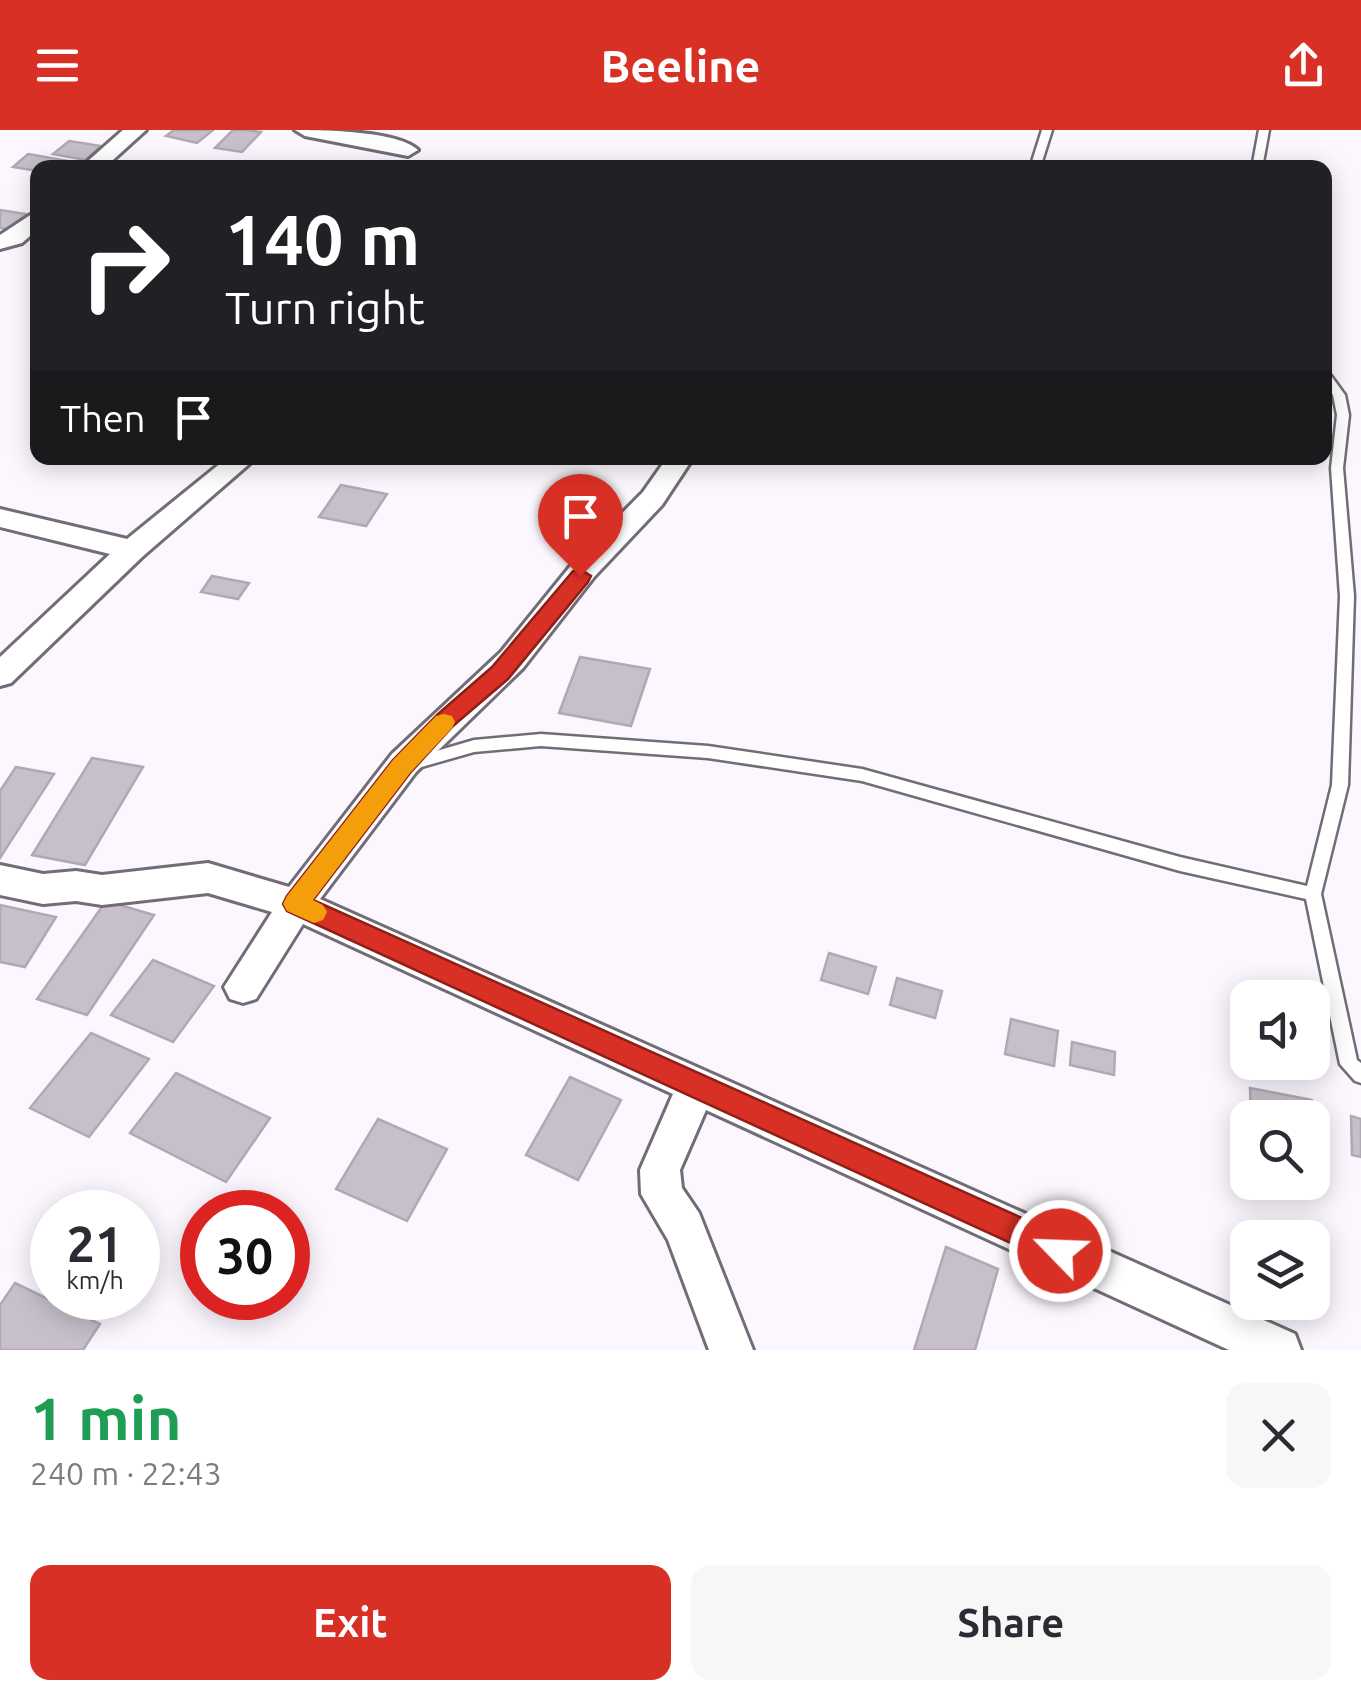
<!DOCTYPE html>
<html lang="en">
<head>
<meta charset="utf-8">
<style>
  :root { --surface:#fff; --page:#f7f7f7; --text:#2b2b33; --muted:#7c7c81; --accent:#d93025 }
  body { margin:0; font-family:Ubuntu,sans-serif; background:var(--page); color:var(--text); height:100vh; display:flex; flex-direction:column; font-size:38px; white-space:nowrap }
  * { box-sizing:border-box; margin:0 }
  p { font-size:32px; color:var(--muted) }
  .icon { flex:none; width:55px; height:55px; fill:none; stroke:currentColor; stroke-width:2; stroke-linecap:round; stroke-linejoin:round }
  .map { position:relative; height:1220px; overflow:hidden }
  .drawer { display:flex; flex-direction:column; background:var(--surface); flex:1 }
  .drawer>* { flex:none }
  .guide { position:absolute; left:30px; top:30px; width:1302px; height:305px; border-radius:20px; box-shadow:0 5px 25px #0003; background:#202124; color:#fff; overflow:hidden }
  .tools { position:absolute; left:1230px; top:850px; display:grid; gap:20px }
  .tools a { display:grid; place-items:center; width:100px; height:100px; border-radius:20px; background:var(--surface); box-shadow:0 5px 25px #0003; font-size:50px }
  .speed { position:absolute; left:30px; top:1060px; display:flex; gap:20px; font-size:50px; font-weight:700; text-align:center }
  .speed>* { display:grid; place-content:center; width:130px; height:130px; border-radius:50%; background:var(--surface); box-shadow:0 5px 25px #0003; line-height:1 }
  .speed small { font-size:25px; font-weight:400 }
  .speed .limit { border:15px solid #d22; background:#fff; color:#111 }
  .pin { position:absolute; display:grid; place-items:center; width:85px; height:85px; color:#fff; margin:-102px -42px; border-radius:50% 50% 50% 0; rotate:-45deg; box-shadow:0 0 10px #0007 }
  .pin .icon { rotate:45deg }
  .me { position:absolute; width:110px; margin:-55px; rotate:294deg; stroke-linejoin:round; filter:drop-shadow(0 0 8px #0008) }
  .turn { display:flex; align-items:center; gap:35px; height:210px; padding:0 30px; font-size:45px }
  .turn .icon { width:130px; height:130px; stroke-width:2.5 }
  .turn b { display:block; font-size:70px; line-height:85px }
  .then { display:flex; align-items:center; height:95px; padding:0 30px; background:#0003; gap:20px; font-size:38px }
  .round { display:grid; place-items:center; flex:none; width:105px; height:105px; border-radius:20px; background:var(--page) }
  .summary { display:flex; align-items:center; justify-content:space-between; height:170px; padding:0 30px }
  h1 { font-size:60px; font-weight:700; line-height:75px; color:#1e9e55 }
  .cta { display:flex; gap:20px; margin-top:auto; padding:20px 30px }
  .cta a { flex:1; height:115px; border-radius:20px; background:var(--accent); color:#fff; font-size:40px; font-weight:700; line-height:115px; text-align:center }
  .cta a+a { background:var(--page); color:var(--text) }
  header { display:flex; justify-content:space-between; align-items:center; height:130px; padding:0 30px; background:var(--accent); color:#fff; font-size:45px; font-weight:700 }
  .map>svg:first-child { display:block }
  .building { fill:#c7c0cb; stroke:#b0a9b4; stroke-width:2.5 }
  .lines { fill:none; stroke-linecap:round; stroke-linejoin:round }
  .lane-casing { stroke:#726c76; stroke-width:5 }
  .street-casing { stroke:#726c76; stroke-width:6 }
  .lane { fill:#fff; fill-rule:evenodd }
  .street { fill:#fff; fill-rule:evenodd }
  .route { fill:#d93025; stroke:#8d1f18; stroke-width:2.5 }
  .slow { fill:#f59e0b }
</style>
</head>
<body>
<header><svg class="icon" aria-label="menu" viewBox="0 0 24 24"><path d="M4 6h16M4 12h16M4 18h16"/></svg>Beeline<svg class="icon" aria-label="share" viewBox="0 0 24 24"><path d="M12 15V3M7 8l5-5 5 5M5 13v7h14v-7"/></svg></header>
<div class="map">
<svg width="1361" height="1220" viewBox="0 0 1361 1220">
  <rect width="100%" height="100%" fill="#fcf7fe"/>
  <path class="building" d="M174 0H213L197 13 166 6Z
    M233 0H245L261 2 242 22 215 18Z
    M69 11 101 16 85 30 53 24Z
    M28 24 80 33 75 38H38V41L13 37Z
    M0 80 26 84 9 100 0 98Z
    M341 355 387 364 366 396 319 387Z
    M212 446 249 453 238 469 201 462Z
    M580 527 650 539 631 596 559 583Z
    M92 628 143 637 85 735 32 725Z
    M16 637 54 644 0 728V661Z
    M106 771 154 785 87 885 37 869Z
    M0 775 56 787 25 837 0 832Z
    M829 823 876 837 868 864 821 850Z
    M153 830 214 856 173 912 111 885Z
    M897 848 942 861 935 888 890 875Z
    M1011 889 1058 901 1054 936 1005 924Z
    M91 903 149 929 89 1007 30 978Z
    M1072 912 1115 922 1114 945 1070 935Z
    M176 943 270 988 226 1052 130 1003Z
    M570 947 621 970 578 1050 526 1025Z
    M1250 958 1312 970 1314 1004 1312 988H1251Z
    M1351 986 1361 989V1027L1352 1025Z
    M378 989 447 1019 407 1091 336 1059Z
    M946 1117 998 1139 975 1220H914Z
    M15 1153 100 1194 83 1220H0V1175Z"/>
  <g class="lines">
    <defs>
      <path id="lane" d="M1042 0H1052L1040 38H1030Z
        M1259 0H1269L1262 38H1252Z
        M1325 241 1329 243 1345 265 1349 285 1343 338 1354 466 1348 655 1321 764 1357 930 1361 933V953L1355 951 1340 934 1306 769 1180 741 862 651 708 628 541 616 474 622 411 640 406 638 403 634 406 630 474 610 541 604 708 616 862 639 1180 727 1307 756 1332 655 1340 466 1331 338 1337 285 1333 265 1325 253Z"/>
      <path id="street" d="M123 0H146L104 38H80Z
        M295 0C324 0 398 1 418 20L408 26 305 6Z
        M38 80V99L22 113 0 119V105Z
        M227 328H256L142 427 11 553 0 556V527L110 424 0 397V379L127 409Z
        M667 328H693L662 375 594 447 523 538 416 642 320 769 1295 1204 1301 1220H1229L706 980 680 1040 682 1058 699 1083 753 1220H709L668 1110 641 1064 640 1040 673 964 303 794 256 869 243 873 230 869 224 857 272 782 208 763 102 775 76 771 43 774 0 765V735L43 744 76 741 102 745 208 733 289 757 392 624 501 522 573 433 643 362Z"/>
    </defs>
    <use href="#lane" class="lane-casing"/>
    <use href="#street" class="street-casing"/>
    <use href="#lane" class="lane"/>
    <use href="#street" class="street"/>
  </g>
  <path class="route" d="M580 439 591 446 588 452 508 549 453 596 410 643 313 770 1071 1110 1075 1121 1071 1131 1060 1136 1050 1131 287 781 283 774 287 766 393 630 438 584 492 537 573 441Z"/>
  <path class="slow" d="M444 584 452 586 455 592 452 598 410 643 313 770 323 775 327 782 323 790 314 793 287 781 283 774 287 766 393 630 436 586Z"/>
</svg>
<div class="tools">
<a><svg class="icon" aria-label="sound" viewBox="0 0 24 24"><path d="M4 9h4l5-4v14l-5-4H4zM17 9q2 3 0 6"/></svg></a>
<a><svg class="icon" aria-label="search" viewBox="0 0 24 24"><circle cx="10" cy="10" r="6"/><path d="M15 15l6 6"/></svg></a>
<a><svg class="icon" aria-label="layers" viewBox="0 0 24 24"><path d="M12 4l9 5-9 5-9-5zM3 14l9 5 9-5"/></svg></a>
</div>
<div class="speed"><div>21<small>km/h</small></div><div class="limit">30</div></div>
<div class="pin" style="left:580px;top:446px;background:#d93025"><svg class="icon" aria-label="arrive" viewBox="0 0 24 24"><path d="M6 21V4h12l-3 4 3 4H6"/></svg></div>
<svg class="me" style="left:1060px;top:1121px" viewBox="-20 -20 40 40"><circle r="17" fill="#d93025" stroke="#fff" stroke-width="3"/><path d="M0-11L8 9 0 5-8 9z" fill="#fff"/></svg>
<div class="guide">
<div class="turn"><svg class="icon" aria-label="right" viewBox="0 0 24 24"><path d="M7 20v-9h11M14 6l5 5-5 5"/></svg><div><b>140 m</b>Turn right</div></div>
<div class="then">Then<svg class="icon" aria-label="arrive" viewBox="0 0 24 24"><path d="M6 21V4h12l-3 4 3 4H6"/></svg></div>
</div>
</div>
<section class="drawer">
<div class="summary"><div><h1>1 min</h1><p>240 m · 22:43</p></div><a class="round"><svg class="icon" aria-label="close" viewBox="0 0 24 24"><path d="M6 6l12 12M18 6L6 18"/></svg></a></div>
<div class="cta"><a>Exit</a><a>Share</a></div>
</section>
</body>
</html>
